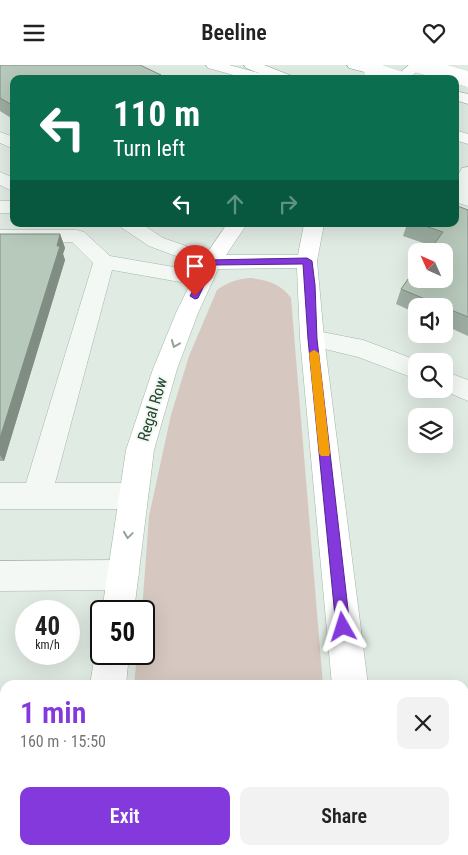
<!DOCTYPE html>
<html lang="en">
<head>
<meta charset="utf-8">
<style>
  :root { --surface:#fff; --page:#f2f2f2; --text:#222; --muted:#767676; --accent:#8339dc }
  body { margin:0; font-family:"Roboto Condensed",sans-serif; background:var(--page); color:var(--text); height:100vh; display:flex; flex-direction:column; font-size:19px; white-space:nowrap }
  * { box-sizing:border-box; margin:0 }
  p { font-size:16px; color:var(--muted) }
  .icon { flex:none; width:28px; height:28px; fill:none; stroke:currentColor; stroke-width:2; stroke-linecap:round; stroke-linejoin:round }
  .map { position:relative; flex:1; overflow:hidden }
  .drawer { position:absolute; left:0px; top:615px; width:469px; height:175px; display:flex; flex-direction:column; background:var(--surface); border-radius:15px 15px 0 0; box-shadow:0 5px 20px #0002 }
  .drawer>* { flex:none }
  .banner { position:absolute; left:10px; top:10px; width:449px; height:152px; border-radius:10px; box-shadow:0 5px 20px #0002; background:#0b6e4f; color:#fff; overflow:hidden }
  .needle { width:32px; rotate:315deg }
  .controls { position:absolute; left:408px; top:178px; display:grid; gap:10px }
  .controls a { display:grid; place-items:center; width:45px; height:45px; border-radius:10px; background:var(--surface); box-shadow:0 5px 20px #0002; font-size:25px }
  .speed { position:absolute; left:15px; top:535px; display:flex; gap:10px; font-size:25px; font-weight:700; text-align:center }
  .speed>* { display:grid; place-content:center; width:65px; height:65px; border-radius:50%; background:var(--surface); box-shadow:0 5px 20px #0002; line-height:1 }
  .speed small { font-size:12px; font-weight:400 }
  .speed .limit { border:2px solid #111; border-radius:8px; background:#fff; color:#111 }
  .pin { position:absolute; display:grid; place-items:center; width:42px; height:42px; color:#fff; margin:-51px -21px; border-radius:50% 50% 50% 0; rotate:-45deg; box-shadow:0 0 5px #0007 }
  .pin .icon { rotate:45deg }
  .me { position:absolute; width:55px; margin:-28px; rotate:354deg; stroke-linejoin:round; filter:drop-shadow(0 0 4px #0008) }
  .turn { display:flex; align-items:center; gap:18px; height:105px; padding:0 20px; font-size:22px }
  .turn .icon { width:65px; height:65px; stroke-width:2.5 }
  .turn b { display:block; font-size:35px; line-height:42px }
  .lanes { display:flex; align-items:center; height:48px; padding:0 20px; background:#0003; justify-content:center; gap:25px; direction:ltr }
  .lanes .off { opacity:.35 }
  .round { display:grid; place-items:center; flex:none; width:52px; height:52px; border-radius:10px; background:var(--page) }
  .head { display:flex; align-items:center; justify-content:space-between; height:85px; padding:0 20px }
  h1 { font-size:30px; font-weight:600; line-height:38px; color:var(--accent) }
  .button { display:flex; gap:10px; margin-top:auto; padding:10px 20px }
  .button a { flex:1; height:58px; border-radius:10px; background:var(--accent); color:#fff; font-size:20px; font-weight:600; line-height:58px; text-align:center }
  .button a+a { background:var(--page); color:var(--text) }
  header { display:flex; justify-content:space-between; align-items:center; height:65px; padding:0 20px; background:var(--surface); font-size:22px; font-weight:600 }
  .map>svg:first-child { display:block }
  .green { fill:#d6c8c1 }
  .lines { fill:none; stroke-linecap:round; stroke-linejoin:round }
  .minor-casing { stroke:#a5b6a9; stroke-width:1 }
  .major-casing { stroke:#9eb8a4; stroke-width:1 }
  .highway-casing { stroke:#86a38c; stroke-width:1 }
  .minor { fill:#f4f8f5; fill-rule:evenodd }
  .major { fill:#fff; fill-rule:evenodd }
  .highway { fill:#fff; fill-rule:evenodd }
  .highway-bridge-casing { stroke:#86a38c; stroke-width:16; stroke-linecap:butt }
  .highway-bridge { stroke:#fff; stroke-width:16 }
  .wall { fill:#9dada1 }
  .shaded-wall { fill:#808d83 }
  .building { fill:#b7c9bb; stroke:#808d83 }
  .oneway { stroke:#93a296 }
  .route { fill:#8339dc; stroke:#55258f }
  .slow { fill:#f59e0b }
  .labels { text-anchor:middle; stroke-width:4; stroke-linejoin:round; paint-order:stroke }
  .street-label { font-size:16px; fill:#27442e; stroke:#f0f8f2 }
</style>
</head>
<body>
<header><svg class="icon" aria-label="menu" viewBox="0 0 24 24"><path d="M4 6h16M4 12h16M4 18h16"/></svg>Beeline<svg class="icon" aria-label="heart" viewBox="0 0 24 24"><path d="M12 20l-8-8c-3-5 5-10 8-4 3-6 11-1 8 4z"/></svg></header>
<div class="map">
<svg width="468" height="790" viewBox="0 0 468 790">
  <rect width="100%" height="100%" fill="#e0ebe3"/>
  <path class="green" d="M250 213C268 215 281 219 291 233L323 620H134L137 589H144V546H142L149 451 171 350 189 291 217 225C228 217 237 214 250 213Z
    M116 785H335L336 790H115Z"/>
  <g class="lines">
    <defs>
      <path id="minor" d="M0 67 14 72V84L0 78Z
        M468 102V141L455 137V115L462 103Z
        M0 107 14 113V127L0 120Z
        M0 136H14V148H0Z
        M119 159H142L163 173 218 192 221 197 218 202 211 204 149 181 122 163Z
        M0 165H77L84 167 110 191 203 207 211 209 214 214 211 219 203 221 112 205 55 418H134L144 422 148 431 144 440 134 444H0V418H26L93 198 72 177H0Z
        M312 265 363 275 419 296H416V314L358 292 304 279 300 273 304 267Z
        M444 306 468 315V336L440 324H444Z
        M123 495 134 499 139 510 134 521 123 525 0 526V496Z"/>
      <path id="major" d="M206 0H229L270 11 272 14H248L208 3Z
        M409 0H425L408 14H392Z
        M455 65 468 69V79L455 75Z
        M227 159H247L226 190H298L304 159H324L317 196 324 273 368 620H332L300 273 297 203 218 204 198 248 177 304 154 385 134 546H102L126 385 153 304 176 248 201 197Z
        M101 576V589H129L126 620H90L95 589Z
        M66 785H106V790H64Z
        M347 785H387L389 790H347Z"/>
      <path id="highway" d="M244 0H264L292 11 294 14H274L246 3Z
        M347 0H370L377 2 379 5 372 9 349 3Z
        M455 26 468 29V39L455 35Z"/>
    </defs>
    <use href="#minor" class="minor-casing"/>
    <use href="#major" class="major-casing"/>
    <use href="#highway" class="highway-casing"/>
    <use href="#minor" class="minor"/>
    <use href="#major" class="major"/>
    <use href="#highway" class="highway"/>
    <defs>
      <path id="highway-bridge" d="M419 0 468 14
        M372 5 400 14"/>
    </defs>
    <use href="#highway-bridge" class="highway-bridge-casing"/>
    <use href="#highway-bridge" class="highway-bridge"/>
  </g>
  <path class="wall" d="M0 0 14 14V55L0 46Z
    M468 145V271L444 260V241H416V248L396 239 401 224 432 181 403 171 407 159H455Z
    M0 169H60L65 183 63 189 65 195 4 396H0Z"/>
  <path class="shaded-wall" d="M161 10V14H151Z
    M60 169 65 183 63 189 65 195 4 396 0 390V373Z"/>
  <path class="building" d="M0 0H140L161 10 151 14H14V41L0 33Z
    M455 140 468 145V252L401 224 416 203V214H444V186H429L443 167 419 159H455Z
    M0 169H60L57 181H60L0 373Z"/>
  <defs><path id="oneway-chevron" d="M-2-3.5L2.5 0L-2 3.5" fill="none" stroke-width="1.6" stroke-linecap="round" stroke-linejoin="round" transform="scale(1.25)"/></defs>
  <g class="oneway">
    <use href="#oneway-chevron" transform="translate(175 279) rotate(112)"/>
    <use href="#oneway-chevron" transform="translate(128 470) rotate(98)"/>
  </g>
  <path class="route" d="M307 193 312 196 315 220 317 274 350 562 348 567 343 569 339 567 336 562 308 274 303 199 214 200 198 233 195 234 190 231 208 195Z"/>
  <path class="slow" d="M314 285 319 288 330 388 329 391H321L319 388 309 288Z"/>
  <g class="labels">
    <g class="street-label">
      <text transform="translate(152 344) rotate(-73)" y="6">Regal Row</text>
    </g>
  </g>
</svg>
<div class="controls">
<a><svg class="needle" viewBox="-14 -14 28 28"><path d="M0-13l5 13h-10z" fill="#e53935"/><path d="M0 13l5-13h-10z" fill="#767676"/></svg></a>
<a><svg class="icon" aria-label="sound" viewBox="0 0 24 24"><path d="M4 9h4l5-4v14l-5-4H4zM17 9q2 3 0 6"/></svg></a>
<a><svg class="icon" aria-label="search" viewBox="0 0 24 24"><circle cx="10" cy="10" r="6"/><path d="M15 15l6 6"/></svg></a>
<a><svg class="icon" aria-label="layers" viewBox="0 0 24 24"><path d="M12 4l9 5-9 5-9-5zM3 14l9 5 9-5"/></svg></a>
</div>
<div class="speed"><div>40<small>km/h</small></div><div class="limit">50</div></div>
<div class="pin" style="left:195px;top:231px;background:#d93025"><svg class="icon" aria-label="arrive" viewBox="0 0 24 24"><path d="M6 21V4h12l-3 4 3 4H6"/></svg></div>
<svg class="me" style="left:343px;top:562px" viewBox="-20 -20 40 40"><path d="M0-17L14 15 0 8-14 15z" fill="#8339dc" stroke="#fff" stroke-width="4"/></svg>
<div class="banner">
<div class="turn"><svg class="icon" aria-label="left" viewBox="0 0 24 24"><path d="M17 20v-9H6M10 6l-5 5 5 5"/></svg><div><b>110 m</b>Turn left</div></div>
<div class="lanes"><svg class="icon" aria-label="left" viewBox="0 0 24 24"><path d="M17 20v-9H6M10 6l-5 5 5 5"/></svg><svg class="icon off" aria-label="ahead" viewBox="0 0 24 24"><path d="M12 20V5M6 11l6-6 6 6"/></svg><svg class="icon off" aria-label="right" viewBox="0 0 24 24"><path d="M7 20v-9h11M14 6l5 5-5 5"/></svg></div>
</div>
<section class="drawer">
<div class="head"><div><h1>1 min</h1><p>160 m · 15:50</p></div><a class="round"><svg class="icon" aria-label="close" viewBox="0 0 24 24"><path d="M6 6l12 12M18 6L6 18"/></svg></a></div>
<div class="button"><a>Exit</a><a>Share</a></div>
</section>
</div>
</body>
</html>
